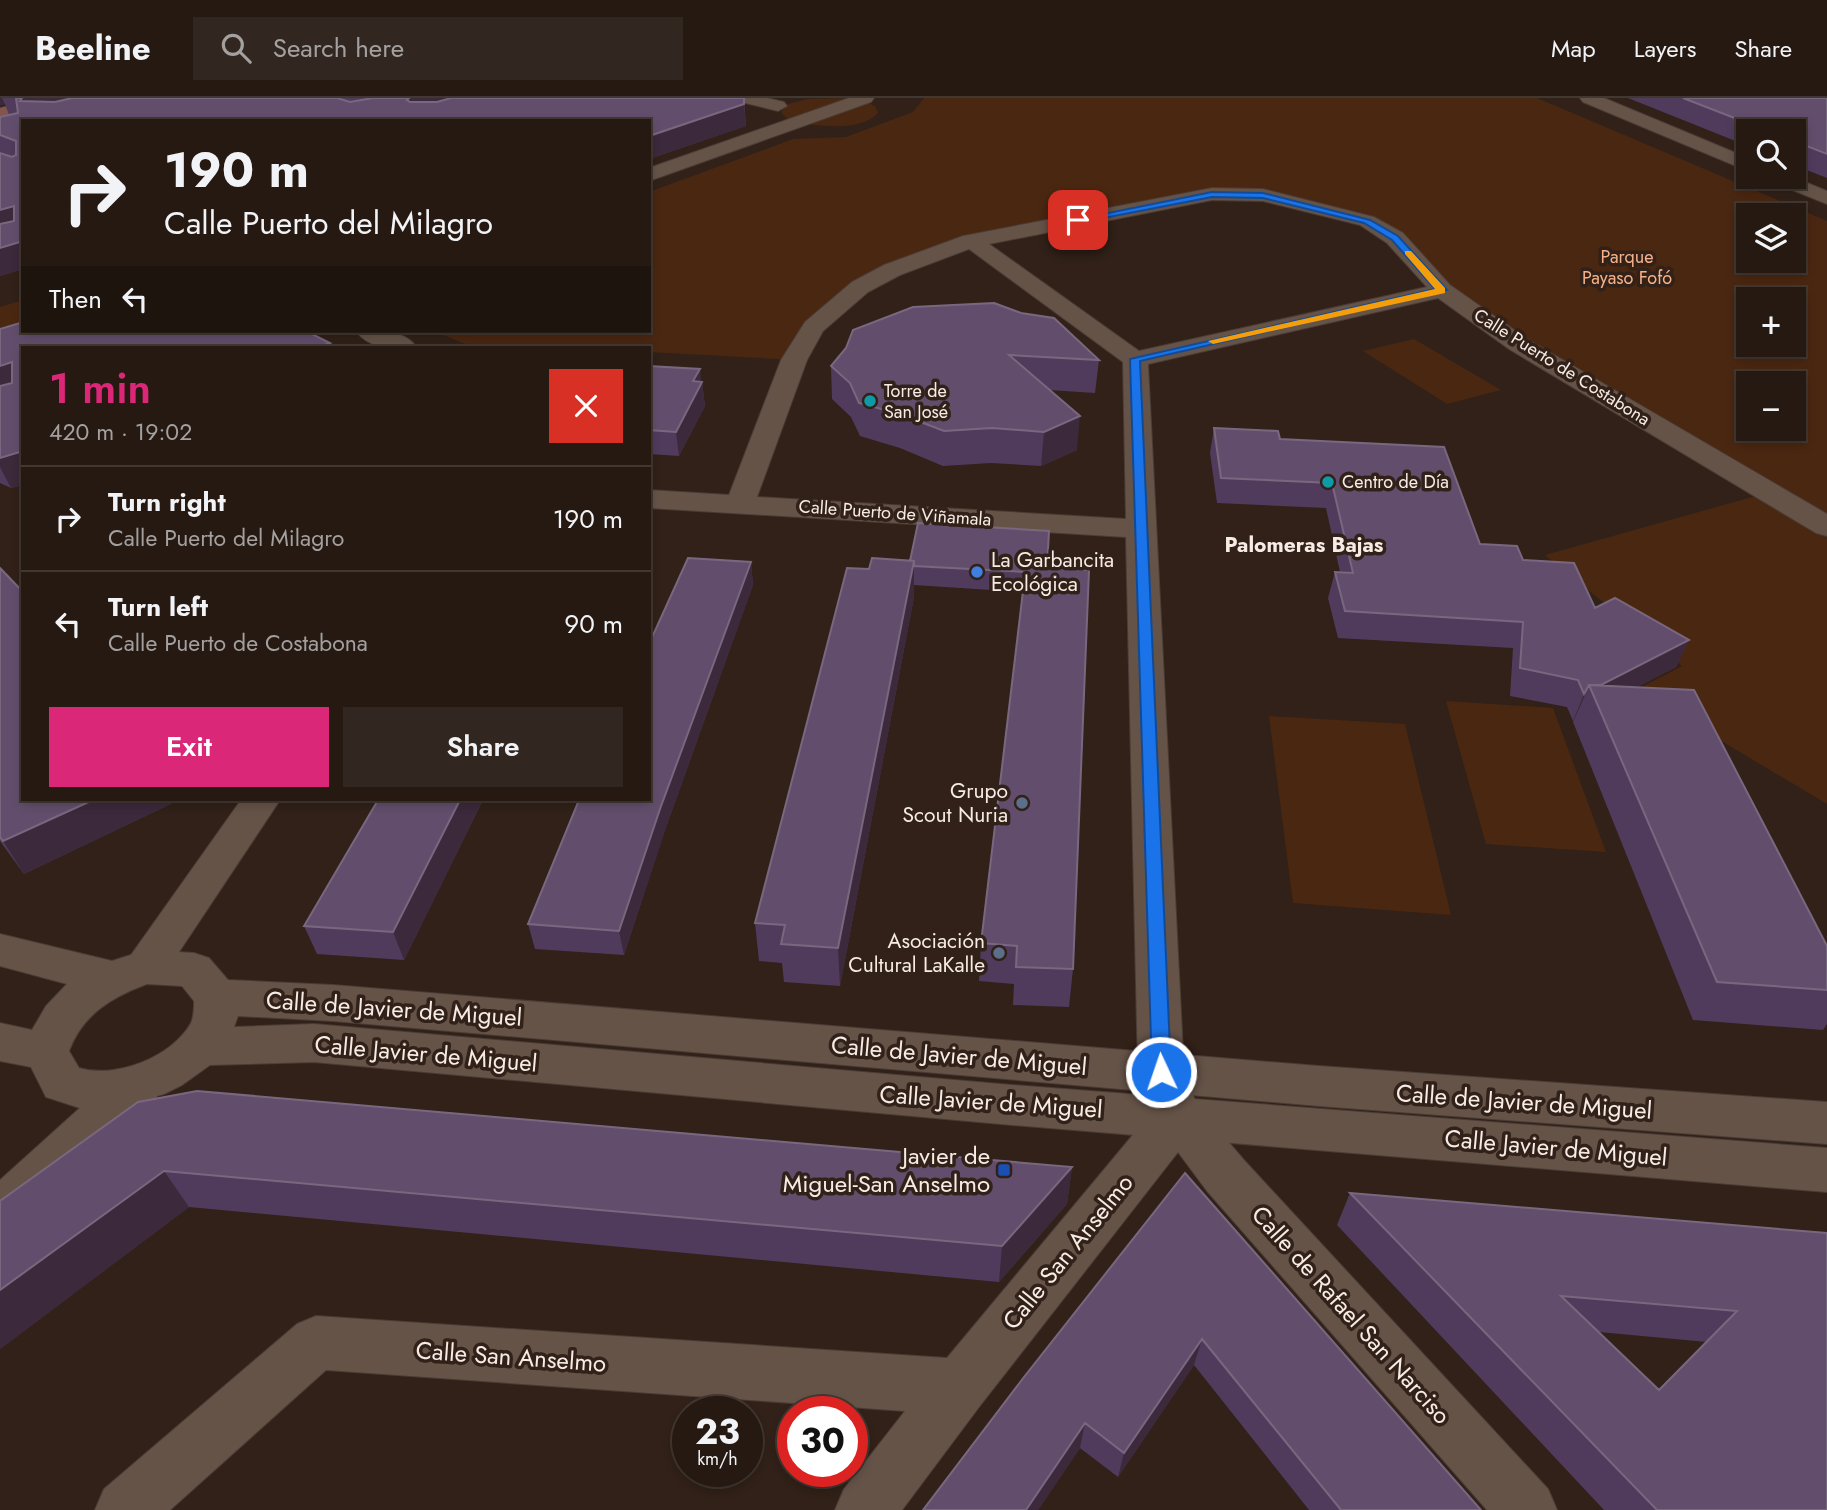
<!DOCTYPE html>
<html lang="en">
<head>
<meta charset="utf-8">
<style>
  :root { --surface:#251912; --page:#312620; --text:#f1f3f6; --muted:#a3a09f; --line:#423832; --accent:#db2777 }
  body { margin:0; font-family:Jost,sans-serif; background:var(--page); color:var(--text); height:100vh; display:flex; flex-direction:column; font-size:26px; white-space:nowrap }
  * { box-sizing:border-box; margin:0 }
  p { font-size:23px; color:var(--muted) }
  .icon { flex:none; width:38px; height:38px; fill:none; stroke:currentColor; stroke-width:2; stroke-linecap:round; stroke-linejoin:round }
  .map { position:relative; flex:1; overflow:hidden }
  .drawer { position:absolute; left:21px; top:248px; width:630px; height:455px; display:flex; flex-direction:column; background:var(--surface); border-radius:0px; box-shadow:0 4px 10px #0003,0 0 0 2px var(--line) }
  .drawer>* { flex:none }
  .banner { position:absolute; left:21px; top:21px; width:630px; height:214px; border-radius:0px; box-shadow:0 4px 10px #0003,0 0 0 2px var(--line); background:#251912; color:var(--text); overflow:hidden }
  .fabs { position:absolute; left:1736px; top:21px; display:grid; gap:14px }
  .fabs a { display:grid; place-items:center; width:70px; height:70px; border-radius:0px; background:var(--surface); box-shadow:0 4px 10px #0003,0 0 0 2px var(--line); font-size:35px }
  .speed { position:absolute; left:672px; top:1298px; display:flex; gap:14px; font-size:35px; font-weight:700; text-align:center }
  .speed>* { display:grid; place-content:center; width:91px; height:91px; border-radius:50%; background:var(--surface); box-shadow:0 4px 10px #0003,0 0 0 2px var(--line); line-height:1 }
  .speed small { font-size:18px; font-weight:400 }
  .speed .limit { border:10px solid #d22; background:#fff; color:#111 }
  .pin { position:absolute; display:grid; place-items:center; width:60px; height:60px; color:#fff; margin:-30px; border-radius:14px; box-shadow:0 4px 10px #0006 }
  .me { position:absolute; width:77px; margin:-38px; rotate:357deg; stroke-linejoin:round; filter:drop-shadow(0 0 5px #0008) }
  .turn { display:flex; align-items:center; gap:24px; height:147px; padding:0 28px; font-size:32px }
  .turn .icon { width:91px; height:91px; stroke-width:2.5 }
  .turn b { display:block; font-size:49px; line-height:60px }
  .then { display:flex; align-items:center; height:66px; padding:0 28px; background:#0003; gap:14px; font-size:26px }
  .round { display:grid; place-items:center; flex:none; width:74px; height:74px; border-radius:0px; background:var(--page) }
  .head { display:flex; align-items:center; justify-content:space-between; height:119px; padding:0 28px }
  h1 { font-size:42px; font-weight:600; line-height:52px; color:var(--accent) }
  .cta { display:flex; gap:14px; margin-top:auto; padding:14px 28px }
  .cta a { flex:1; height:80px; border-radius:0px; background:var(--accent); color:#fff; font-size:28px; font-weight:600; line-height:80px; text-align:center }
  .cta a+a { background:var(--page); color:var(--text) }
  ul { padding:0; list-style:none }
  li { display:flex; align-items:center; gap:21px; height:105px; padding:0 28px; border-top:2px solid var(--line) }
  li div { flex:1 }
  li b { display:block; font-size:26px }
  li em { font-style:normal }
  header { display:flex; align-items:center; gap:42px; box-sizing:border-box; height:98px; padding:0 35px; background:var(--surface); border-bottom:2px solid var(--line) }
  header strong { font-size:33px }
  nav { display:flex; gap:38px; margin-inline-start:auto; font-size:24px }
  .search { width:490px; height:63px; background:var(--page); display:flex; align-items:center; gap:18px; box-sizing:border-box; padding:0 24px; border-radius:0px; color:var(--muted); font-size:26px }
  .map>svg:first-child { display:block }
  .green { fill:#4a2711; fill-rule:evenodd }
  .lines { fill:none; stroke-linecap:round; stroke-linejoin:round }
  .minor-casing { stroke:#4a3c35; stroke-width:2 }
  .tertiary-casing { stroke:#4a3c35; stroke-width:2 }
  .secondary-casing { stroke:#4a3c35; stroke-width:2 }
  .minor { fill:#655348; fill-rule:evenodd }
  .tertiary { fill:#655348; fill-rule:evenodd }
  .secondary { fill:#83554c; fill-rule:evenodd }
  .wall { fill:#503b5d; fill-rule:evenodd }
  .shaded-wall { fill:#3c293b }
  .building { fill:#624e6c; stroke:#79677f; stroke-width:2; fill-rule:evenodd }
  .route { fill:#1a73e8; stroke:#114b97; stroke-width:2 }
  .slow { fill:#f59e0b }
  .culture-dot { fill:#0f9aa8; stroke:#312118; stroke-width:2.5 }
  .shop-dot { fill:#3f7fe0; stroke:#312118; stroke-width:2.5 }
  .service-dot { fill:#5c6f8a; stroke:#312118; stroke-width:2.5 }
  .transit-dot { fill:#1a4fb4; stroke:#312118; stroke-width:2.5 }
  .labels { text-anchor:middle; stroke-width:7; stroke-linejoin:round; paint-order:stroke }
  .far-park-label { font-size:18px; fill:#f6b188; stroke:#312118 }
  .far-street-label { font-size:18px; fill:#f7ece5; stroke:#312118 }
  .far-poi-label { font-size:18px; fill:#f7ece5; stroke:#312118; text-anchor:start }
  .far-quarter-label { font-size:21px; font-weight:bold; fill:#f7ece5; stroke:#312118 }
  .poi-label { font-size:21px; fill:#f7ece5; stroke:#312118; text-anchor:end }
  .near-street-label { font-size:24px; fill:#f7ece5; stroke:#312118 }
  .near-poi-label { font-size:24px; fill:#f7ece5; stroke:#312118; text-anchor:end }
</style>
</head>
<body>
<header>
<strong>Beeline</strong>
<div class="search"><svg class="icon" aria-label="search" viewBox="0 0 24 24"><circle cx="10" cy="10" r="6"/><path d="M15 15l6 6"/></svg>Search here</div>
<nav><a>Map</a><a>Layers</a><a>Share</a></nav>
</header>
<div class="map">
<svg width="1827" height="1412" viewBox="0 0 1827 1412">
  <rect width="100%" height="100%" fill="#312118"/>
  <path class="green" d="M924 0H1537L1827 123V706L1636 592 1682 568 1545 457 1770 394 1518 246 1367 123 1233 95 971 143 860 189 794 262 649 254V250L470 248 434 233H649V94L793 41 846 39 913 14ZM1748 117H1794V163H1748ZM1748 201H1794V247H1748ZM1748 285H1794V331H1748Z
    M808 1 848 0 851 1 792 22 786 20 781 14 788 6Z
    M868 5 875 8 878 15C863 32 827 29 806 26Z
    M23 202V229L0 236V209Z
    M1414 241 1501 292 1447 306 1363 253Z
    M1446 603 1553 610 1606 754 1486 746Z
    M1269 618 1405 626 1451 817 1293 805Z"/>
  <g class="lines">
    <defs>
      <path id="minor" d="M738 0H767L784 4 787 8 778 13 741 4Z
        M849 0H874L871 4 649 83V70Z
        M1580 0H1604L1748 60V73L1583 4Z
        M1767 79H1793L1827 93V106L1770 83Z
        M1212 90 1263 91 1374 119 1403 135 1450 187 1527 241 1827 416V438L1816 435 1509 251 1438 200 1148 266 1184 974 1197 1007 1243 1061 1548 1391 1557 1412H1487L1207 1093 1178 1054 979 1309 902 1412H835L844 1391 905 1313 326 1272 170 1412H95L104 1391 297 1226 316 1218 947 1260 1152 1014 1138 974 1126 439 649 410V392L729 397 781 262 805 224 852 184 884 167 963 138ZM1212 102 1263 103 1360 127 1387 145 1427 189 1139 253 989 146ZM969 151 1123 264 1126 421 757 399 807 262 823 233 868 194 900 177Z
        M356 233C376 232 405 231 417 250 397 251 369 252 356 233Z
        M241 702H280L161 881 146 886 131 881 124 869 131 857Z
        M139 966 156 972 163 986 156 1000 18 1130 0 1137V1082L122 972Z"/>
      <path id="tertiary" d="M0 836 112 863 146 852 194 855 209 860 228 882 333 887 1319 968 1827 1004V1046L1319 1008 333 923 238 918 234 929 314 926 1012 987 1827 1050V1094L1012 1027 314 964 210 967 182 987 164 996 111 1011 86 1012 46 999 31 969 0 963V925L32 932 46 908 67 886 0 868ZM147 886 182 888 194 903C194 910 194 918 191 925 172 959 116 981 79 970L69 953C83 916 112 899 147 886Z"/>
      <path id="secondary" d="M39 0H69L66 4 0 20V10Z"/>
    </defs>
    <use href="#minor" class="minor-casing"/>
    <use href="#tertiary" class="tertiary-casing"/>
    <use href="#secondary" class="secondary-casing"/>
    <use href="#minor" class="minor"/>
    <use href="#tertiary" class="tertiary"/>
    <use href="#secondary" class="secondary"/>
  </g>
  <path class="wall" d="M0 0H744L746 28 649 61V23H23V171L0 178V19L9 17 5 6 0 7Z
    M1628 0H1827V80L1794 67V33H1748V48Z
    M0 231 23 250V387L11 390 0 385Z
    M853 232 1099 262 1095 295 1049 292 1077 352 1041 368 991 365 943 368 900 350 860 338 851 319 832 301 831 268 846 250Z
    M649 268 702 284 705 308 679 358 649 356Z
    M1214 330 1280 341 1480 446 1523 462 1595 510 1689 542 1676 569 1637 589 1827 848V926L1823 932 1693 922 1573 624 1574 622 1573 623 1567 609 1510 598 1513 550 1338 540 1328 500 1335 474H1340L1326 410 1217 405 1210 355Z
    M872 460 1047 470 1073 871 1069 909 1013 907 1014 886 979 883 981 845 1023 494 914 487V499L840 888 784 884 782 865 759 863 755 825Z
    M751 464 753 487 664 735 624 857 535 851 528 826Z
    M0 470 23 702H179L24 776 0 743Z
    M378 702H483L404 862 317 856 304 828Z
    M138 1004 1072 1069 1067 1106 999 1184 189 1109 0 1251Z
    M1185 1075 1481 1412H1309L1194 1267 1118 1379 1080 1350 1038 1412H923Z
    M1350 1095 1827 1135V1412H1604L1337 1127ZM1599 1234 1707 1244 1659 1292Z"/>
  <path class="shaded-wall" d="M0 0H2L5 6 0 7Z
    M17 0H103L33 16Z
    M409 0H475L416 17 407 2Z
    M744 6 746 28 649 61V38Z
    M14 108 23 128 0 139V112Z
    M23 143V171L0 178V150Z
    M330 245 332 250H315Z
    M12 264 23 288 0 299V268Z
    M700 271 705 308 679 358 676 334 693 283Z
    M1080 318 1077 352 1041 368 1044 334Z
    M23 353V387L11 390 0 369V360Z
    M914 463V499L840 888 838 850Z
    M751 464 753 487 664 735 624 857 619 833 660 711Z
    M1689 542 1676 569 1599 609 1592 592Z
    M1586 595 1574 622 1573 623 1584 596Z
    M93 702H179L24 776 3 743Z
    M460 702H483L404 862 393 834Z
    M1072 1069 1067 1106 999 1184 1002 1148Z
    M164 1073 189 1109 0 1251V1192Z
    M1202 1241 1194 1267 1118 1379 1124 1355Z
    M1085 1325 1080 1350 1038 1412H1026Z"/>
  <path class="building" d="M16 0H22L20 3 55 4 72 0H337L350 4 373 0H409L407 2 410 4H437L451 0H744V6L649 38V23H23V143L0 150V126L14 123V108L0 112V55L12 59 16 57V43L0 37V19L18 15Z
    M1683 0H1827V56L1794 43V33H1768Z
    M994 205 1021 215 1054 220 1099 262 1009 257 1080 318 1044 334 992 330 944 333 900 316 859 305 850 285 831 268 846 250 853 232 913 209Z
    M23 224V233H306L330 245 315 250H23V353L0 360V288L12 285V264L0 268V231Z
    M649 268 700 271 693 283 702 284 676 334 649 332Z
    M1214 330 1278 333 1280 341 1444 349 1480 446 1517 448 1523 462 1574 465 1595 510 1615 500 1689 542 1601 587H1589L1584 596 1578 582 1520 570 1523 524 1345 513 1335 474 1353 475 1332 385 1221 380Z
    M918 425 1049 433 1047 470 1026 468 1025 474 914 468V463H910Z
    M688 460 751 464 660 711 619 833 528 826 579 702H649V546Z
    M872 460 914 463 838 850 781 846 785 827 755 825 847 470 869 471Z
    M1026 468 1089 472 1073 871 1016 869 1017 848 981 845Z
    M0 470 23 494V702H93L3 743 0 739Z
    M1589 587 1694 592 1827 848V892L1717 884Z
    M378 702H460L393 834 304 828Z
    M197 993 1072 1069 1002 1148 164 1073 0 1192V1103L138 1004Z
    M1185 1075 1481 1412H1341L1202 1241 1124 1355 1085 1325 1026 1412H923L1024 1279Z
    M1350 1095 1827 1135V1412H1657ZM1561 1198 1737 1213 1659 1292Z"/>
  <path class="route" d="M1212 94 1263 95 1370 122 1398 138 1447 192 1140 263 1171 974 1168 980 1161 982 1154 980 1152 974 1130 261 1435 191 1392 142 1364 125 1263 100 1212 99 1078 125 1074 122Z"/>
  <path class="slow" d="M1405 153H1411L1445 190V195L1213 246 1208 243 1435 191 1405 156Z"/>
  <g class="culture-dot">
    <circle cx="870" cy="303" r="7"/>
    <circle cx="1328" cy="384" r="7"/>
  </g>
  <circle class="shop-dot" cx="977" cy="474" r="7"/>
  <g class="service-dot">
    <circle cx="1022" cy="705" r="7"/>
    <circle cx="999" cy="855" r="7"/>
  </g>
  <rect class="transit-dot" x="997" y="1065" width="14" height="14" rx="3.5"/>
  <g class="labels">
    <g class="far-park-label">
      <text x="1627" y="165">Parque<tspan x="1627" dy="21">Payaso Fofó</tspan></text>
    </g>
    <g class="far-street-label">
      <text transform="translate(1562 269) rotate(32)" y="6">Calle Puerto de Costabona</text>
      <text transform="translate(895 415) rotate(4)" y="6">Calle Puerto de Viñamala</text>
    </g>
    <g class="far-poi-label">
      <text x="884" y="299">Torre de<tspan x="884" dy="21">San José</tspan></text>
      <text x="1342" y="390">Centro de Día</text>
    </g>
    <g class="far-quarter-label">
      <text x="1304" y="454">Palomeras Bajas</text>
    </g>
    <g class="poi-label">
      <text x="991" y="469" text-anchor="start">La Garbancita<tspan x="991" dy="24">Ecológica</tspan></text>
      <text x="1008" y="700">Grupo<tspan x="1008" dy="24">Scout Nuria</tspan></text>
      <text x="985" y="850">Asociación<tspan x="985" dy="24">Cultural LaKalle</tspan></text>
    </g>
    <g class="near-street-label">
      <text transform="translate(394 911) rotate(4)" y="8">Calle de Javier de Miguel</text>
      <text transform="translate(426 956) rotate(5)" y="8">Calle Javier de Miguel</text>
      <text transform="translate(959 958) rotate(5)" y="8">Calle de Javier de Miguel</text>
      <text transform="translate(991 1004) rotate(4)" y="8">Calle Javier de Miguel</text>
      <text transform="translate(1524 1004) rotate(4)" y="8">Calle de Javier de Miguel</text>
      <text transform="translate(1556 1050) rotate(5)" y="8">Calle Javier de Miguel</text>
      <text transform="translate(1068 1154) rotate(-51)" y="8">Calle San Anselmo</text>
      <text transform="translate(1351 1217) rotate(48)" y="8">Calle de Rafael San Narciso</text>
      <text transform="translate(511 1259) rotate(4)" y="8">Calle San Anselmo</text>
    </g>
    <g class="near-poi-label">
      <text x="990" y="1066">Javier de<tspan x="990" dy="28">Miguel-San Anselmo</tspan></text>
    </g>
  </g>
</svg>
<div class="fabs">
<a><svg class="icon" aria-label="search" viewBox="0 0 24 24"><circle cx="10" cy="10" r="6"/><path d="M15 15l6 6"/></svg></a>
<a><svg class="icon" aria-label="layers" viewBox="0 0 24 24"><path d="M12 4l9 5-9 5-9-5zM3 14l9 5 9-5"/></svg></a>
<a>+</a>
<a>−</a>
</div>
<div class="speed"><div>23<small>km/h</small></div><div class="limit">30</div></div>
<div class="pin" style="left:1078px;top:122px;background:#d93025"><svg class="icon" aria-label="arrive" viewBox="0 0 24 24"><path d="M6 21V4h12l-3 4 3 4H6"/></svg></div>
<svg class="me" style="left:1161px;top:974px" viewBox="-20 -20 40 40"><circle r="17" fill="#1a73e8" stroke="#fff" stroke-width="3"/><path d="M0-11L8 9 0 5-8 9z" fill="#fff"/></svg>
<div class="banner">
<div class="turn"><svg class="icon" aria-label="right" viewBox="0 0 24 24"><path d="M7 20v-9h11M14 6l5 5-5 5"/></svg><div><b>190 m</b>Calle Puerto del Milagro</div></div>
<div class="then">Then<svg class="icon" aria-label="left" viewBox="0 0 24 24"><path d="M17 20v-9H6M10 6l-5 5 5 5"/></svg></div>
</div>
<section class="drawer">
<div class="head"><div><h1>1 min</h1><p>420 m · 19:02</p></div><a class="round" style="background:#d93025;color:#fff"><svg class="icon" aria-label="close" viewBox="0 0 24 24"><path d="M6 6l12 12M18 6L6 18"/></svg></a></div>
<ul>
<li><svg class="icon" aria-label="right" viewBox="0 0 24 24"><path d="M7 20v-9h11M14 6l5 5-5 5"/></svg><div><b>Turn right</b><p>Calle Puerto del Milagro</p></div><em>190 m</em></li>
<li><svg class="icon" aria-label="left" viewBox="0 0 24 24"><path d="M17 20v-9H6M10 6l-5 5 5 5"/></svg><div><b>Turn left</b><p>Calle Puerto de Costabona</p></div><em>90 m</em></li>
</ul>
<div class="cta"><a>Exit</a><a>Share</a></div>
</section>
</div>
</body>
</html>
